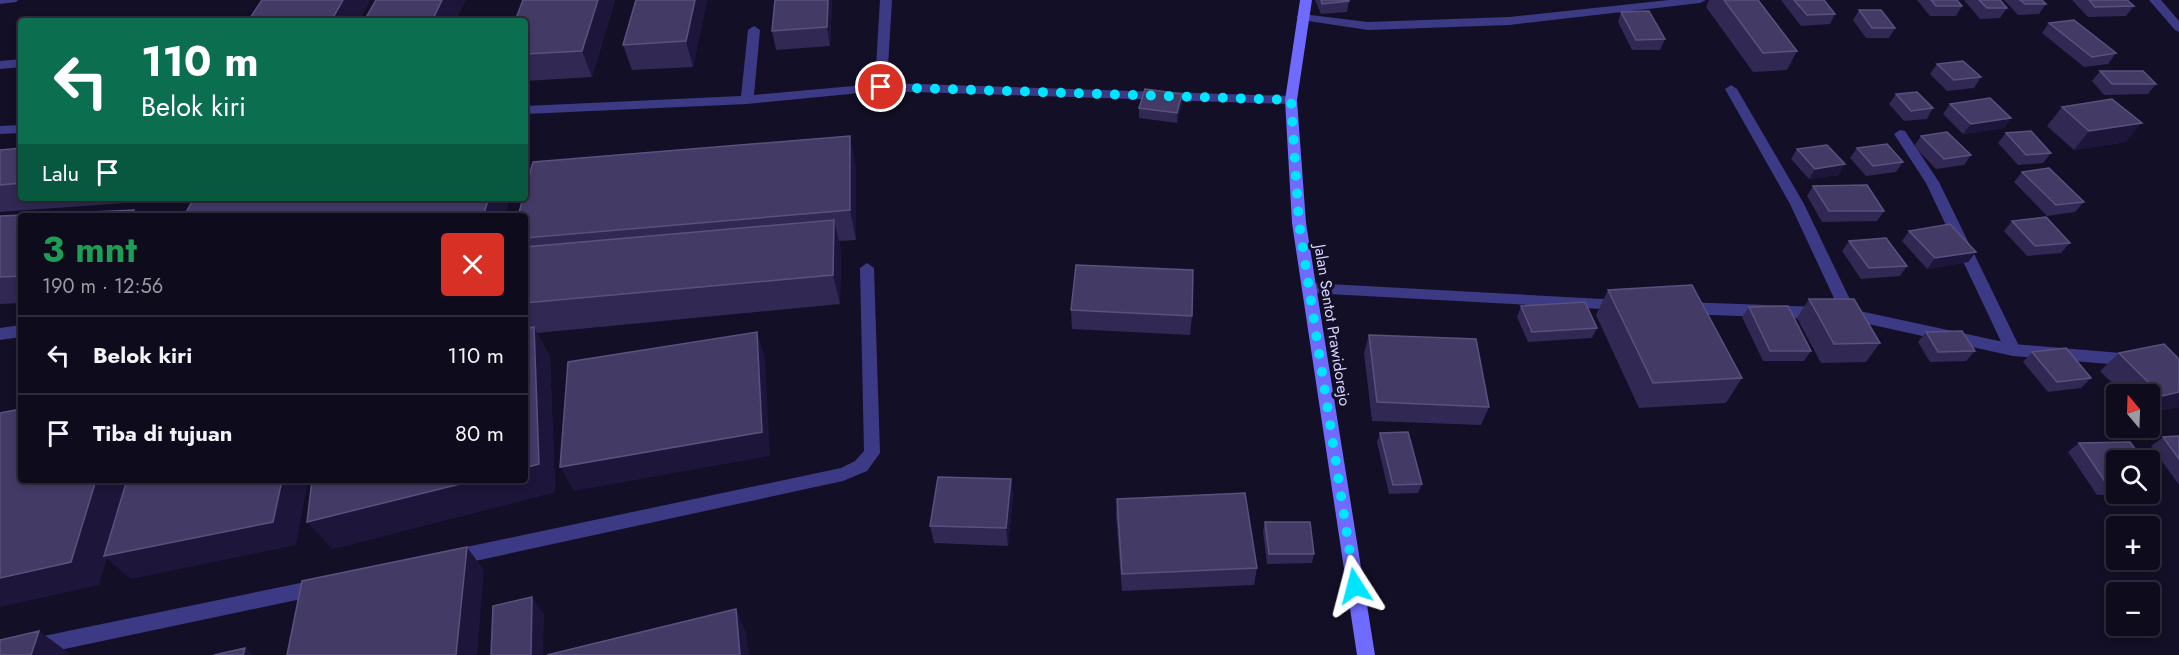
<!DOCTYPE html>
<html lang="id">
<head>
<meta charset="utf-8">
<style>
  :root { --surface:#0e0b1c; --page:#1c1929; --text:#f1f3f6; --muted:#9b9ba3; --line:#2e2b3b }
  body { margin:0; font-family:Jost,sans-serif; background:var(--page); color:var(--text); height:100vh; display:flex; flex-direction:column; font-size:22px; white-space:nowrap }
  * { box-sizing:border-box; margin:0 }
  p { font-size:20px; color:var(--muted) }
  .icon { flex:none; width:33px; height:33px; fill:none; stroke:currentColor; stroke-width:2; stroke-linecap:round; stroke-linejoin:round }
  .map { position:relative; flex:1; overflow:hidden }
  .side { position:absolute; left:18px; top:213px; width:510px; height:270px; display:flex; flex-direction:column; background:var(--surface); border-radius:6px; box-shadow:0 3px 9px #0003,0 0 0 2px var(--line) }
  .side>* { flex:none }
  .guide { position:absolute; left:18px; top:18px; width:510px; height:183px; border-radius:6px; box-shadow:0 3px 9px #0003,0 0 0 2px var(--line); background:#0b6e4f; color:#fff; overflow:hidden }
  .needle { width:39px; rotate:341deg }
  .controls { position:absolute; left:2106px; top:384px; display:grid; gap:12px }
  .controls a { display:grid; place-items:center; width:54px; height:54px; border-radius:6px; background:var(--surface); box-shadow:0 3px 9px #0003,0 0 0 2px var(--line); font-size:30px }
  .pin { position:absolute; display:grid; place-items:center; width:51px; height:51px; color:#fff; margin:-26px; border:3px solid #fff; border-radius:50%; box-shadow:0 2px 6px #0007 }
  .me { position:absolute; width:66px; margin:-33px; rotate:351deg; stroke-linejoin:round; filter:drop-shadow(0 0 4px #0008) }
  .turn { display:flex; align-items:center; gap:21px; height:126px; padding:0 24px; font-size:27px }
  .turn .icon { width:78px; height:78px; stroke-width:2.5 }
  .turn b { display:block; font-size:42px; line-height:51px }
  .then { display:flex; align-items:center; height:57px; padding:0 24px; background:#0003; gap:12px; font-size:22px }
  .round { display:grid; place-items:center; flex:none; width:63px; height:63px; border-radius:6px; background:var(--page) }
  .headline { display:flex; align-items:center; justify-content:space-between; height:102px; padding:0 24px }
  h1 { font-size:36px; font-weight:700; line-height:45px; color:#1e9e55 }
  ul { padding:0; list-style:none }
  li { display:flex; align-items:center; gap:18px; height:78px; padding:0 24px; border-top:2px solid var(--line) }
  li div { flex:1 }
  li b { display:block; font-size:22px }
  li em { font-style:normal }
  .map>svg:first-child { display:block }
  .lines { fill:none; stroke-linecap:round; stroke-linejoin:round }
  .service { fill:#3d3a85; fill-rule:evenodd }
  .minor { fill:#3d3a85; fill-rule:evenodd }
  .secondary { fill:#6f6bff; fill-rule:evenodd }
  .wall { fill:#312854 }
  .shaded-wall { fill:#1d163a }
  .building { fill:#433a66; stroke:#5a527e; stroke-width:1.5 }
  .route { stroke:#00e5ff; stroke-width:10; stroke-dasharray:0 18 }
  .labels { text-anchor:middle; stroke-width:6; stroke-linejoin:round; paint-order:stroke }
  .street-label { font-size:16px; fill:#d9d4ff; stroke:#130f26 }
</style>
</head>
<body>
<div class="map">
<svg width="2179" height="655" viewBox="0 0 2179 655">
  <rect width="100%" height="100%" fill="#130f26"/>
  <g class="lines">
    <path class="service" d="M0 0H18L16 2 0 4Z
      M880 0H892L887 83 1291 96 1297 100 1291 104 881 91 747 104 525 114V106L741 96 748 30 754 26 760 30 754 95 875 84Z
      M21 59V67L0 69V61Z
      M21 125V133L0 134V126Z
      M1900 130 1905 131 1939 182 2021 350 2018 354H2008L2005 350 1926 183 1894 134Z
      M867 263 874 268 880 453 867 471 843 481 452 566 446 563 443 558 446 553 452 550 841 468 855 461 864 451 860 268Z
      M21 325V337L0 340V328Z
      M320 579 326 581 329 587 326 593 320 595 36 655H0V645Z"/>
    <path class="minor" d="M1669 0H1706L1700 3 1509 25 1368 30 1302 20 1296 17 1302 14 1368 22 1509 17Z
      M2149 0H2161L2179 21V32L2175 30Z
      M1731 85 1737 89 1804 204 1855 310 2013 344 2133 354 2138 356 2141 360 2138 364 2133 366 2013 356 1841 318 1840 311 1790 204 1725 89Z
      M1310 283 1621 300 1628 305 1621 310 1310 293 1303 288Z
      M1684 302 1819 307 1826 313 1819 319 1684 314 1677 308Z"/>
    <path class="secondary" d="M1300 0H1312L1297 100 1306 223 1375 655H1357L1292 223 1285 100Z"/>
  </g>
  <path class="wall" d="M523 0H615L592 77 525 81V21Z
    M707 0 693 67 632 70 623 45Z
    M775 0H832L830 46 776 50 772 31Z
    M1315 0H1349V1L1347 12 1321 14Z
    M1709 0H1758L1797 51 1787 70 1753 72 1706 7Z
    M1781 0H1824L1835 14 1830 24 1801 26Z
    M1917 0H1957L1962 6 1956 16H1930Z
    M1964 0H2000L2007 8 2000 18 1980 19Z
    M2004 0H2042L2046 4 2039 14 2018 15Z
    M2072 0H2127L2134 6 2126 16 2088 17Z
    M1859 10 1895 28 1889 38H1866L1853 20Z
    M1621 12 1665 39 1660 50H1632L1618 22Z
    M2049 23 2116 53 2108 64 2084 67 2042 33Z
    M1937 64 1981 77 1974 88 1947 91 1930 74Z
    M2100 71 2156 84 2148 94 2104 95 2092 81Z
    M1182 94V104L1177 123 1139 118V108Z
    M1896 94 1933 108 1927 119 1904 121 1889 104Z
    M1950 104 2011 118 2004 128 1963 134 1943 114Z
    M2062 107 2126 142 2074 150 2047 126Z
    M2006 133 2051 153 2043 163 2018 165 1998 143Z
    M1921 136 1971 155 1964 165 1936 169 1914 146Z
    M21 148V198H510L504 216 194 198 0 212V150Z
    M1857 148 1903 162 1896 172 1866 176 1850 158Z
    M1797 149 1839 175 1809 179 1791 159Z
    M856 166V240L839 241 841 250 840 304 537 333 550 357 555 492 332 549 525 480V216Z
    M2022 172 2084 202 2075 212 2047 216 2014 182Z
    M1813 186 1884 211 1877 221 1822 222 1807 196Z
    M0 216H21V303L0 304Z
    M2012 221 2070 243 2061 253 2027 256 2004 231Z
    M1909 231 1976 252 1968 262 1927 269 1902 241Z
    M1849 241 1907 266 1900 276 1861 279 1842 251Z
    M1608 290 1742 378 1726 403 1639 408 1596 315Z
    M1809 299 1880 343 1866 362 1821 363 1797 318Z
    M1521 306 1597 328 1592 338 1528 342 1517 317Z
    M1749 307 1811 351 1804 361H1763L1742 317Z
    M1071 310 1192 316 1190 335 1072 329Z
    M1926 332 1975 351 1966 361 1930 362 1918 342Z
    M1369 335 1489 407 1481 425 1372 421 1364 353Z
    M2032 352 2091 378 2081 388 2048 392 2023 362Z
    M2119 353 2179 407 2150 412V394H2123L2100 371Z
    M1380 433 1422 484 1418 493 1389 494 1377 442Z
    M2179 436V485L2151 446 2163 437Z
    M2079 443 2116 460V494H2150V469L2160 485 2149 494 2097 495 2068 452Z
    M1011 479 1013 496 1008 546 934 543 930 526Z
    M1117 499 1257 568 1254 585 1122 591 1116 516Z
    M1265 522 1314 554 1312 563 1267 564 1263 531Z"/>
  <path class="shaded-wall" d="M343 0H371L359 21H331Z
    M442 0H466L456 21H432Z
    M598 0H615L592 77 582 51Z
    M695 0H707L693 67 686 41Z
    M828 0H832L830 46 827 27Z
    M1182 94V104L1177 123V113Z
    M2011 118 2004 128 1963 134 1971 124Z
    M2142 123 2126 142 2074 150 2089 131Z
    M850 136 856 166V240L850 210Z
    M1845 164 1839 175 1809 179 1815 169Z
    M489 198H510L504 216H483Z
    M134 210 139 216H130Z
    M834 220 841 250 840 304 833 275Z
    M1976 252 1968 262 1927 269 1935 258Z
    M534 327 550 357 555 492 332 549 307 522 476 480H525Z
    M757 332 765 357 770 456 574 491 560 467Z
    M2179 392V407L2150 412V407L2162 396Z
    M1011 479 1013 496 1008 546 1006 528Z
    M96 480H308L296 545 131 579 107 559 99 585 0 607V578Z
    M467 547 484 570 477 655H456Z
    M532 597 544 614 543 655H531Z
    M736 609 746 632 749 655H740Z
    M39 631 69 653V655H31Z
    M245 648 252 655H243Z"/>
  <path class="building" d="M262 0H343L331 21H248Z
    M376 0H442L432 21H364Z
    M523 0H598L582 51 525 54V21H515Z
    M636 0H695L686 41 623 45Z
    M775 0H828L827 27 772 31Z
    M1321 0H1349V1L1322 4Z
    M1724 0H1758L1797 51 1763 53Z
    M1794 0H1824L1835 14 1807 15Z
    M1931 0H1957L1962 6H1936Z
    M1979 0H2000L2007 8H1987Z
    M2020 0H2042L2046 4H2025Z
    M2089 0H2127L2134 6 2095 7Z
    M1859 10H1881L1895 28H1872Z
    M1649 11 1665 39 1636 40 1621 12Z
    M2074 20 2116 53 2092 57 2049 23Z
    M1963 61 1981 77 1954 80 1937 64Z
    M2100 71H2143L2156 84H2112Z
    M1145 89 1182 94 1177 113 1139 108Z
    M1917 92 1933 108 1911 111 1896 94Z
    M1990 98 2011 118 1971 124 1950 104Z
    M2112 99 2142 123 2089 131 2062 107Z
    M2031 131 2051 153 2026 155 2006 133Z
    M1947 132 1971 155 1944 159 1921 136Z
    M850 136V210L525 238V216H518L523 198H525V191L533 162Z
    M1887 144 1903 162 1873 166 1857 148Z
    M1827 145 1845 164 1815 169 1797 149Z
    M21 148V183L0 185V150Z
    M2049 168 2084 202 2056 205 2022 172Z
    M1867 185 1884 211H1829L1813 186Z
    M194 198H489L483 216H184Z
    M134 210 130 216H21V276L0 277V216Z
    M2046 217 2070 243 2035 246 2012 221Z
    M834 220 833 275 525 303V247Z
    M1950 224 1976 252 1935 258 1909 231Z
    M1886 238 1907 266 1869 268 1849 241Z
    M1076 265 1193 270 1192 316 1071 310Z
    M1692 285 1742 378 1653 383 1608 290Z
    M1809 299H1854L1880 343 1834 344Z
    M1585 302 1597 328 1532 332 1521 306Z
    M1788 306 1811 351H1770L1749 307Z
    M534 327 539 464 525 468V329Z
    M1962 331 1975 351 1938 352 1926 332Z
    M757 332 762 432 560 467 568 362Z
    M1369 335 1476 339 1489 407 1377 402Z
    M2164 344 2179 359V392L2162 396 2119 353Z
    M2066 348 2091 378 2057 382 2032 352Z
    M21 409V480H96L71 562 0 578V413Z
    M1408 432 1422 484 1393 485 1380 433Z
    M2179 436V459L2163 437Z
    M2130 442 2143 460H2116V485L2108 486 2079 443Z
    M2150 469 2160 485H2150Z
    M938 477 1011 479 1006 528 930 526Z
    M127 480H282L273 522 104 556Z
    M312 480H476L307 522Z
    M1245 493 1257 568 1122 574 1117 499Z
    M1265 522H1310L1314 554H1269Z
    M467 547 456 655H287L302 581Z
    M532 597 531 655H491L493 606Z
    M736 609 740 655H547Z
    M39 631 31 655H0V640Z
    M245 648 243 655H214Z"/>
  <g class="lines">
    <path class="route" d="M881 87 1291 100 1299 223 1355 586"/>
  </g>
  <g class="labels">
    <g class="street-label">
      <text transform="translate(1333 325) rotate(81)" y="6">Jalan Sentot Prawidorejo</text>
    </g>
  </g>
</svg>
<div class="controls">
<a><svg class="needle" viewBox="-14 -14 28 28"><path d="M0-13l5 13h-10z" fill="#e53935"/><path d="M0 13l5-13h-10z" fill="#9b9ba3"/></svg></a>
<a><svg class="icon" aria-label="search" viewBox="0 0 24 24"><circle cx="10" cy="10" r="6"/><path d="M15 15l6 6"/></svg></a>
<a>+</a>
<a>−</a>
</div>
<div class="pin" style="left:881px;top:87px;background:#d93025"><svg class="icon" aria-label="arrive" viewBox="0 0 24 24"><path d="M6 21V4h12l-3 4 3 4H6"/></svg></div>
<svg class="me" style="left:1355px;top:586px" viewBox="-20 -20 40 40"><path d="M0-17L14 15 0 8-14 15z" fill="#00e5ff" stroke="#fff" stroke-width="4"/></svg>
<div class="guide">
<div class="turn"><svg class="icon" aria-label="left" viewBox="0 0 24 24"><path d="M17 20v-9H6M10 6l-5 5 5 5"/></svg><div><b>110 m</b>Belok kiri</div></div>
<div class="then">Lalu<svg class="icon" aria-label="arrive" viewBox="0 0 24 24"><path d="M6 21V4h12l-3 4 3 4H6"/></svg></div>
</div>
<section class="side">
<div class="headline"><div><h1>3 mnt</h1><p>190 m · 12:56</p></div><a class="round" style="background:#d93025;color:#fff"><svg class="icon" aria-label="close" viewBox="0 0 24 24"><path d="M6 6l12 12M18 6L6 18"/></svg></a></div>
<ul>
<li><svg class="icon" aria-label="left" viewBox="0 0 24 24"><path d="M17 20v-9H6M10 6l-5 5 5 5"/></svg><div><b>Belok kiri</b></div><em>110 m</em></li>
<li><svg class="icon" aria-label="arrive" viewBox="0 0 24 24"><path d="M6 21V4h12l-3 4 3 4H6"/></svg><div><b>Tiba di tujuan</b></div><em>80 m</em></li>
</ul>
</section>
</div>
</body>
</html>
